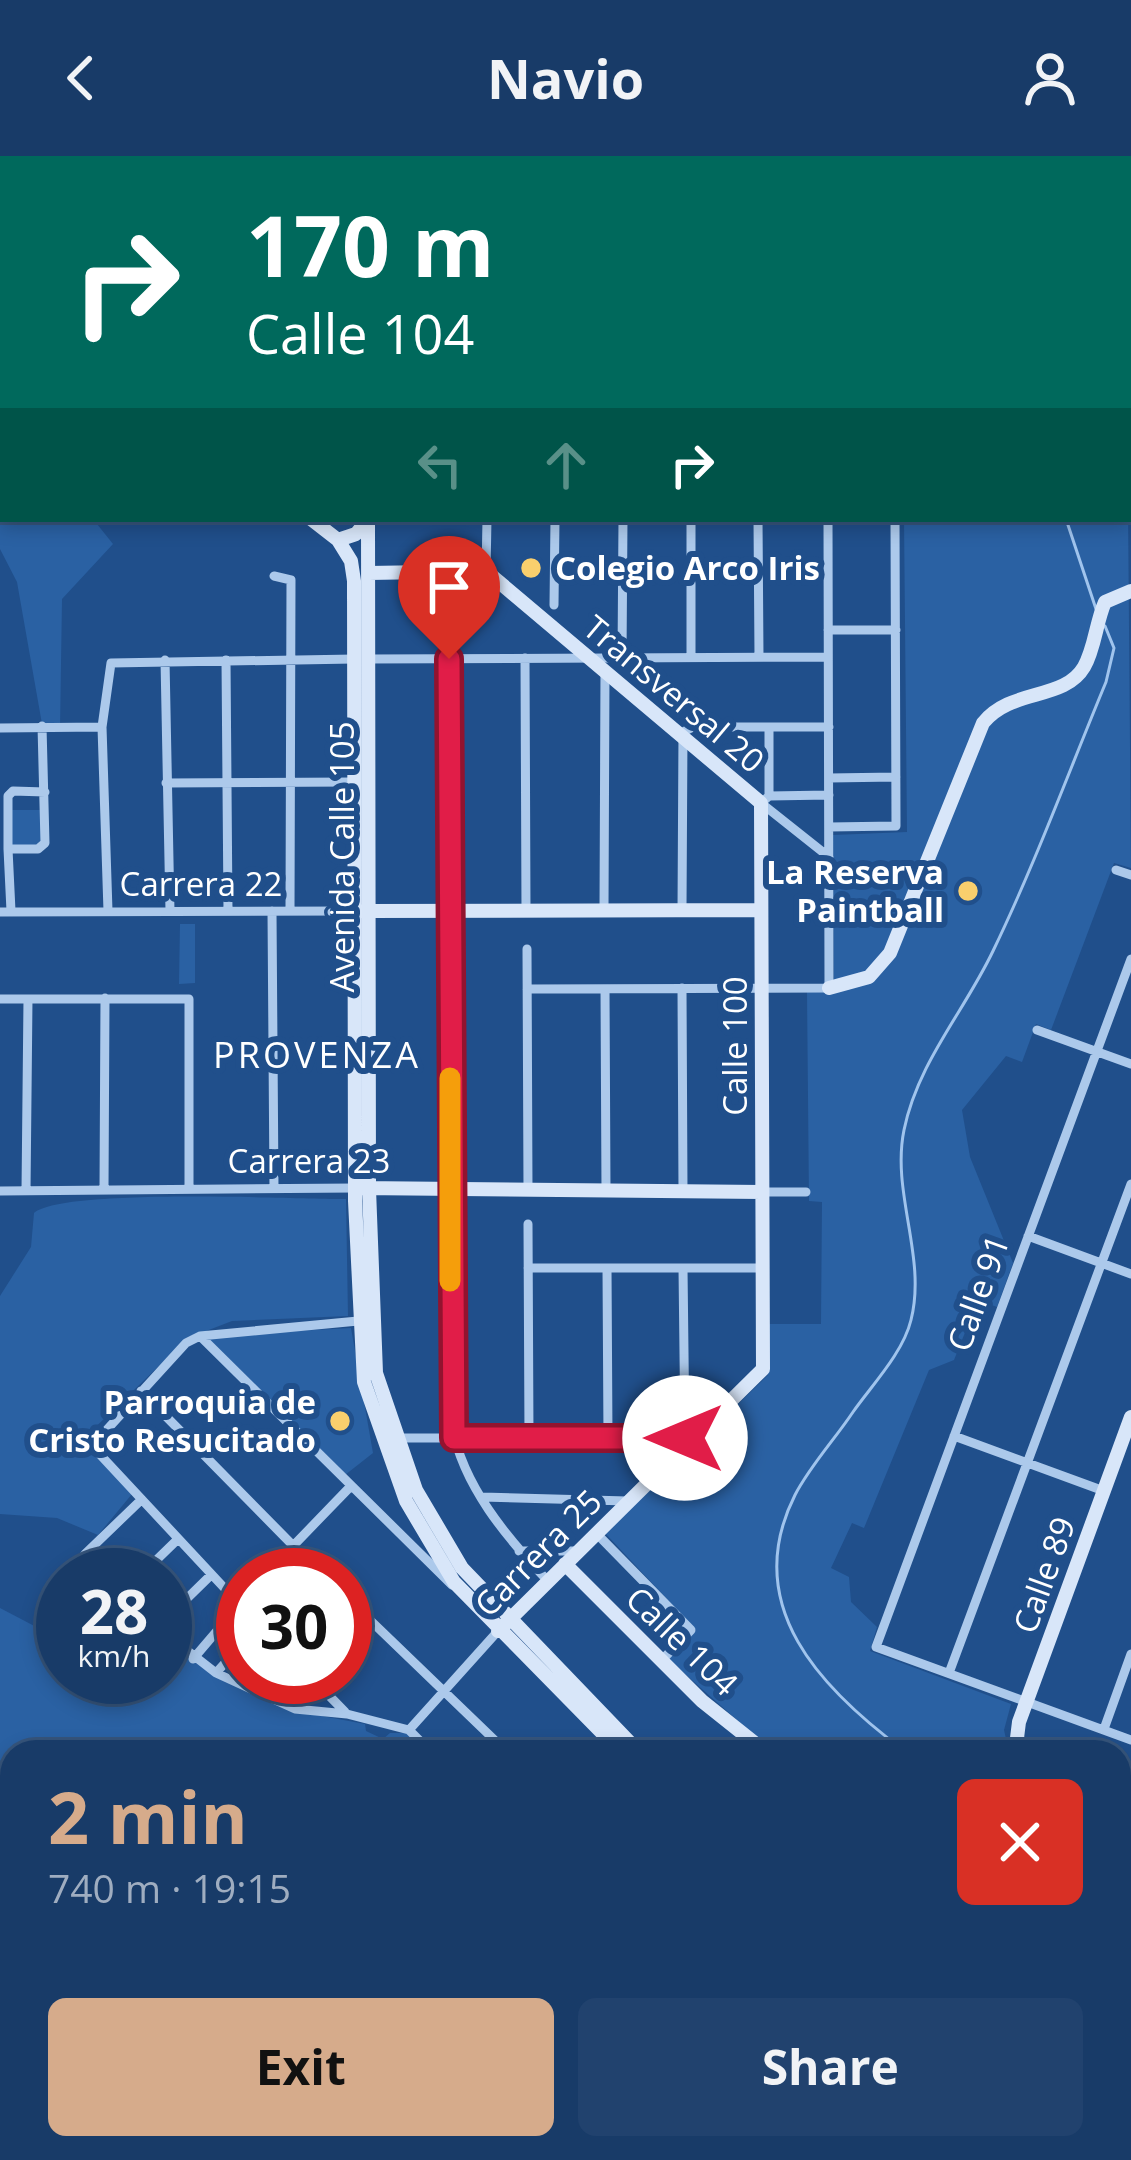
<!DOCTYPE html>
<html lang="en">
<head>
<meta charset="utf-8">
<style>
  :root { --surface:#183b68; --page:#21426e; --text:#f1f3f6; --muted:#9fadc0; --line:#36557c; --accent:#d6ab8b }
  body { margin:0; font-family:"Open Sans",sans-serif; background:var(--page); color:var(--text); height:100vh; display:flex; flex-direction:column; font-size:45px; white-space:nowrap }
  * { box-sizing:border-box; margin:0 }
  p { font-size:39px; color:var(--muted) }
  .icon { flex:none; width:66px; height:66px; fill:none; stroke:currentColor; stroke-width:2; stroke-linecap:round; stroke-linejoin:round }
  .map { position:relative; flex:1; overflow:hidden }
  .sheet { position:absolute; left:0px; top:1584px; width:1131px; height:420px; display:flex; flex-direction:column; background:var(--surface); border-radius:36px 36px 0 0; box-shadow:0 6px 18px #0003,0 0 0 3px var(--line) }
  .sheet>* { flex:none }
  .top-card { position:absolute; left:0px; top:0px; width:1131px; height:366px; box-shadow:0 6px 18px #0003,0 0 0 3px var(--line); background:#00695c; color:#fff; overflow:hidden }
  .speed { position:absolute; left:36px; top:1392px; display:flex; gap:24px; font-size:60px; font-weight:700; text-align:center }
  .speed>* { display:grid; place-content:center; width:156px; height:156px; border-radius:50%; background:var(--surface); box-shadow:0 6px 18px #0003,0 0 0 3px var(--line); line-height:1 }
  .speed small { font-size:30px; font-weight:400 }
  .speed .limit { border:18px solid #d22; background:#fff; color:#111 }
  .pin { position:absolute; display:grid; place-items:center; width:102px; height:102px; color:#fff; margin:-123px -51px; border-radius:50% 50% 50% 0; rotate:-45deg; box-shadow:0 0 12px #0007 }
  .pin .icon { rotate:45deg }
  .me { position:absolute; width:132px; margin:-66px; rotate:270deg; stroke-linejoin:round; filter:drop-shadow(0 0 9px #0008) }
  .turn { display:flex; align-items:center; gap:42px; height:252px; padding:0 48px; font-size:54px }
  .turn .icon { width:156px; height:156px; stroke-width:2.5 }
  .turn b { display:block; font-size:84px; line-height:102px }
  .lanes { display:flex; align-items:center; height:114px; padding:0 48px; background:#0003; justify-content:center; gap:60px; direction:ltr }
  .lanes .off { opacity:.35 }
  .round { display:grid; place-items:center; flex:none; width:126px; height:126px; border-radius:18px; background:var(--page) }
  .summary { display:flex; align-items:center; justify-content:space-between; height:204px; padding:0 48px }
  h1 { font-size:72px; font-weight:700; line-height:90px; color:var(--accent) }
  .cta { display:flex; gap:24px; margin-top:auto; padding:24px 48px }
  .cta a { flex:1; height:138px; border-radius:18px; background:var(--accent); color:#111; font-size:48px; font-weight:700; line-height:138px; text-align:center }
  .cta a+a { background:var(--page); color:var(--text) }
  header { display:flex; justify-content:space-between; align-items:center; height:156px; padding:0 48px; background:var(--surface); font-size:54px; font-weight:700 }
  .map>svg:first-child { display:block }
  .green { fill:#2a61a3 }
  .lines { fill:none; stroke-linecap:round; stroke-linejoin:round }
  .stream { stroke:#a0c4ed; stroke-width:3 }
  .street { stroke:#acc9eb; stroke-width:9 }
  .secondary { stroke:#d8e6f9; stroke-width:14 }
  .highway { stroke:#fff; stroke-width:16 }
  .route-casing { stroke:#92132f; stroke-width:30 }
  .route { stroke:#e11d48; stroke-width:21 }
  .slow { stroke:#f59e0b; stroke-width:21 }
  .poi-dot { fill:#f9cf6d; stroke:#204f8b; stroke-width:4.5 }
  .labels { text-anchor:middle; stroke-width:12; stroke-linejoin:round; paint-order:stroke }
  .poi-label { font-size:33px; font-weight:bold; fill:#fff; stroke:#204f8b; text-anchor:end }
  .street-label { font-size:33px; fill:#fff; stroke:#204f8b }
  .neighbourhood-label { font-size:36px; letter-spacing:3px; fill:#fff; stroke:#204f8b }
</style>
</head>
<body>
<header><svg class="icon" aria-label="back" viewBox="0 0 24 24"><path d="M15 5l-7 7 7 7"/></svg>Navio<svg class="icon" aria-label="person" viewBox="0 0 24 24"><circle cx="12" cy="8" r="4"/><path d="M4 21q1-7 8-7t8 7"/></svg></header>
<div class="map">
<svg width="1131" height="2004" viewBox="0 0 1131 2004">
  <rect width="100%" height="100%" fill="#204f8b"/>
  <path class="green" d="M717 0H1131V127L1128 3Z
    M0 257 3 363H93L113 388 62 443 60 573 42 568 17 426 0 393Z
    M1128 349 1131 712 1114 707 1051 874 1036 868 1022 906 1006 900 962 954 970 1001 1013 1107 997 1151 978 1144 954 1204 929 1214 864 1372 852 1367 831 1412 849 1421 851 1446 877 1471 870 1495 1011 1548 1004 1574 1009 1596H782L754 1579 668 1503 696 1474 605 1377 768 1219 769 1168H821L822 1046 809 1045 807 836H834L833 679 907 676 904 363H1128Z
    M9 654H45V690H10Z
    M180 768H195V827L179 828Z
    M346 1043 348 1160 232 1165 188 1182 81 1285 132 1338 98 1379 57 1362 0 1358V1140L31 1091 34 1057C64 1032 293 1043 346 1043Z
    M351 1172 373 1297 345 1319 206 1180Z
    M0 1452 63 1485V1521H165V1484L215 1520 295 1555 365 1568 366 1575 383 1583 390 1577H408L427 1596H12V1655L0 1644Z
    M1131 1759V1835C1112 1810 1118 1786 1131 1759Z
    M249 1992H253L367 2004H223Z
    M711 1992H894L907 2004H718Z"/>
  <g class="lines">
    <path class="stream" d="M1111 3 1114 0
      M1066 363 1097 456
      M906 1596C822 1534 739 1450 795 1339 810 1310 835 1283 853 1256 872 1229 903 1197 911 1164 927 1101 891 1037 904 974 918 906 964 856 993 795 1035 708 1069 615 1106 526L1114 492 1105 470"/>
    <path class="street" d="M134 3 138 0
      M371 3 376 0
      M691 363V501
      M758 363 759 501
      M486 415 487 363
      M274 420 291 424 290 755
      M554 449 555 363
      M828 474H896
      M525 502 526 754
      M622 502 623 363
      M369 503 828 501
      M449 503 452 1270C463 1330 507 1382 548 1425
      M165 504 170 755
      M226 504 228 755
      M769 571V640L761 647 829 701
      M0 572 102 571
      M829 622 896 621
      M166 627 354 626
      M769 640 829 639
      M829 671 896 670 895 363
      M8 693V640L13 635 45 636
      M1116 714 1131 719
      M604 754 605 514
      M682 754 683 576 693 571H829
      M11 755 8 693H38L45 687 42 570
      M108 755 102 571 111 507 354 503
      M272 755 274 1032
      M0 756 354 755
      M527 793 528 1034
      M1131 803 876 1491 1131 1584
      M682 832 683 1035
      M527 833 829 832 828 363
      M605 833 606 1034
      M0 843H189V1031
      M1037 874 1131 908
      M104 1033 105 842
      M0 1035 355 1032
      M26 1035 28 843
      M762 1036H806
      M528 1068 529 1282
      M1028 1080 1131 1118
      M528 1112H763
      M607 1112 608 1282
      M683 1112 685 1282
      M200 1180 452 1429
      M141 1235 322 1419
      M954 1280 1104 1335
      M396 1282H691
      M482 1341 627 1345
      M596 1377 691 1474 661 1505
      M519 1395H578
      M104 1419 85 1398 140 1345
      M141 1419 177 1384
      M265 1419 350 1331
      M345 1440 507 1596
      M243 1452 92 1290 186 1187 200 1180 358 1165
      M165 1464 211 1419
      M165 1477 216 1517 295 1553 347 1558 409 1574
      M193 1503 240 1448
      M216 1517 243 1487
      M949 1517 1131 1028
      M311 1521 345 1556
      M1104 1573 1131 1498
      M409 1574 498 1475
      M409 1574 431 1596
      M3 1808 8 1687
      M1119 1841 1123 1834
      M1119 1971 1131 1948
      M383 1992 403 2004
      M488 1992 494 2004
      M596 1992 638 2004
      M903 1995 905 1992
      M118 2004V1992
      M192 2004 227 1992
      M966 2004 972 1992
      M1034 2004 1040 1992"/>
    <path class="secondary" d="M32 0 34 3
      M47 0 49 3
      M708 3 709 0
      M311 363 338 384 356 378 368 363
      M368 363 369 1033 376 1217 416 1334 462 1412 639 1596
      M338 384 351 405 354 425 355 1045 364 1226 406 1345 454 1426 621 1596
      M369 417 486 415 761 647 763 1213 498 1475
      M364 755 761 754
      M829 832 869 821 890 797 983 567C1011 532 1064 545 1084 511 1095 492 1096 466 1105 446L1131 435
      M360 1032 762 1036
      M565 1408 702 1545 766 1596
      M1025 1596 1017 1582 1019 1566 1131 1261
      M702 1992 706 2004
      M1077 1992 1101 2004"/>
    <path class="highway" d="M1119 1685 1131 1680
      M1119 1697 1131 1693
      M1119 1744 1131 1739
      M0 1858 12 1859
      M0 1878 12 1879
      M0 1899H12
      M0 1912 12 1913"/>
  </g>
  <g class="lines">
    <defs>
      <path id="route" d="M449 503 454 1282H685"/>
    </defs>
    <use href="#route" class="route-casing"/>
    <use href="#route" class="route"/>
    <path class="slow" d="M450 922V1125"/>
  </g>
  <g class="poi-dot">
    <circle cx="531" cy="412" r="12"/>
    <circle cx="968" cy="735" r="12"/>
    <circle cx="340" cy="1265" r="12"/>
  </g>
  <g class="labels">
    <g class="poi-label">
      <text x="555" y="424" text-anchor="start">Colegio Arco Iris</text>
      <text x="944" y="728">La Reserva<tspan x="944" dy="38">Paintball</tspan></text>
      <text x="316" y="1258">Parroquia de<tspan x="316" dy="38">Cristo Resucitado</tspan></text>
    </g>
    <g class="street-label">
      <text transform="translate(674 538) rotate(40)" y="12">Transversal 20</text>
      <text transform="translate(342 701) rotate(-90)" y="12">Avenida Calle 105</text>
      <text x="201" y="740">Carrera 22</text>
      <text transform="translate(735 890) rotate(-90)" y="12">Calle 100</text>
      <text x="309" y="1017">Carrera 23</text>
      <text transform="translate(978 1137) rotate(-70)" y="12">Calle 91</text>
      <text transform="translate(538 1397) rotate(-45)" y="12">Carrera 25</text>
      <text transform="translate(1044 1419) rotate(-70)" y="12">Calle 89</text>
      <text transform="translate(682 1485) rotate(44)" y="12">Calle 104</text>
    </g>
    <g class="neighbourhood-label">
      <text x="317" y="912">PROVENZA</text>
    </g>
  </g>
</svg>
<div class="speed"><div>28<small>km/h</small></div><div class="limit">30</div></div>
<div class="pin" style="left:449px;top:503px;background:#d93025"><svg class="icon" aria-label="arrive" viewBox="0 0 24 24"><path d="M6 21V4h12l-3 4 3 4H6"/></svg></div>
<svg class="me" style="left:685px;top:1282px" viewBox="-20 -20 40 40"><circle r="19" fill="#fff"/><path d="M0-13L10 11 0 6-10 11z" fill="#e11d48"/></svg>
<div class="top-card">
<div class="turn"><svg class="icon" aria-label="right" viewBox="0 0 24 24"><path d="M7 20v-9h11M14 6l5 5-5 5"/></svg><div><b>170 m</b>Calle 104</div></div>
<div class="lanes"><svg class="icon off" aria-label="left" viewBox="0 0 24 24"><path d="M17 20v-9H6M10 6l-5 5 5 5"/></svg><svg class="icon off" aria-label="ahead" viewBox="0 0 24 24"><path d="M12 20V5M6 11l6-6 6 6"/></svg><svg class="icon" aria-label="right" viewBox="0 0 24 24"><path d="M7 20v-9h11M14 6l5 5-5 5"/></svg></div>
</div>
<section class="sheet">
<div class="summary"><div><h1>2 min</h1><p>740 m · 19:15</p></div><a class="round" style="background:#d93025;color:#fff"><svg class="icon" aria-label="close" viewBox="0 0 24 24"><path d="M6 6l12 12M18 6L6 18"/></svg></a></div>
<div class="cta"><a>Exit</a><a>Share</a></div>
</section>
</div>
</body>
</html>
